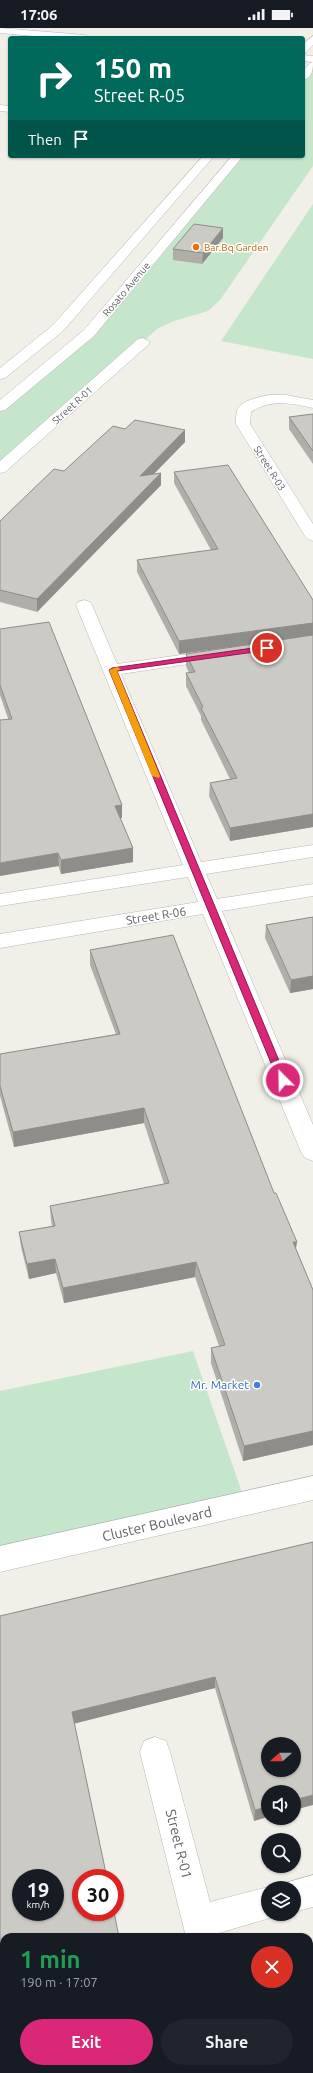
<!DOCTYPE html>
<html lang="en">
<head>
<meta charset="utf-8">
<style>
  :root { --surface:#171b24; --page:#20242c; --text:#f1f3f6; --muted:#9ea1a6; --accent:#db2777 }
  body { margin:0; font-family:Ubuntu,sans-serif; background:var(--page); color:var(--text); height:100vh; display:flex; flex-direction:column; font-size:15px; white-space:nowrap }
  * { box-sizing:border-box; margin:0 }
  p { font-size:13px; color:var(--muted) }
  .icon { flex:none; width:22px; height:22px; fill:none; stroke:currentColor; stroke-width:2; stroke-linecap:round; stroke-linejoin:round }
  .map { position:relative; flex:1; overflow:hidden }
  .panel { position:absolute; left:0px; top:1905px; width:313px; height:140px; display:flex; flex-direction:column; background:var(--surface); border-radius:12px 12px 0 0; box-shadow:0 1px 3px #0004 }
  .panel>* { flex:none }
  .hud { position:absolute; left:8px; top:8px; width:297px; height:122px; border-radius:4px; box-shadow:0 1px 3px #0004; background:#00695c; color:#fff; overflow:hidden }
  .needle { width:26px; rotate:249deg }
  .tools { position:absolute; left:261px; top:1709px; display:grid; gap:8px }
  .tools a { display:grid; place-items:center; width:40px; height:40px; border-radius:50%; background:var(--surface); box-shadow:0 1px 3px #0004; font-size:20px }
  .speed { position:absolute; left:12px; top:1841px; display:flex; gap:8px; font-size:20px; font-weight:700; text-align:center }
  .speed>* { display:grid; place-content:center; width:52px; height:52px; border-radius:50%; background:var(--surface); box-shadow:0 1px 3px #0004; line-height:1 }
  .speed small { font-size:10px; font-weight:400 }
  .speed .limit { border:6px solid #d22; background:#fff; color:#111 }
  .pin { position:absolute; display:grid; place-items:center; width:34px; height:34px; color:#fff; margin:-17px; border:2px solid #fff; border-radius:50%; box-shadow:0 1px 4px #0007 }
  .me { position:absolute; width:44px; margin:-22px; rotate:337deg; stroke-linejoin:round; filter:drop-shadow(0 0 3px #0008) }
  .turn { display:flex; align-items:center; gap:14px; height:84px; padding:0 20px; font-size:18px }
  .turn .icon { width:52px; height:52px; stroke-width:2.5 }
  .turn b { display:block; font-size:28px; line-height:34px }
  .then { display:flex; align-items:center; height:38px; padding:0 20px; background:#0003; gap:8px; font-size:15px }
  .round { display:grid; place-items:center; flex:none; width:42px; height:42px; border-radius:21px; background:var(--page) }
  .summary { display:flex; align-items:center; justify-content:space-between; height:68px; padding:0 20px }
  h1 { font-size:24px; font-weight:700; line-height:30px; color:#1e9e55 }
  .cta { display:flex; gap:8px; margin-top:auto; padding:8px 20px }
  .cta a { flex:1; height:46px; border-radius:24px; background:var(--accent); color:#fff; font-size:16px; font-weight:700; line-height:46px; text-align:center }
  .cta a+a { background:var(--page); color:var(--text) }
  .status { display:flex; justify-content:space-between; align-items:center; height:28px; padding:0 20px; background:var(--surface); direction:ltr }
  .status svg { height:11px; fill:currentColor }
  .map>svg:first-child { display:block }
  .green { fill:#c6e6cb }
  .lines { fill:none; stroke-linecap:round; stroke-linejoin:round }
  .minor-casing { stroke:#b5b6bb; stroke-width:1 }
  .tertiary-casing { stroke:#b5b6bb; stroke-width:1 }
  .minor { fill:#fff; fill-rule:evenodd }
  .tertiary { fill:#fff; fill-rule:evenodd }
  .wall { fill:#afaea9 }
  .shaded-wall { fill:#8f8d89 }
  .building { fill:#cccac4; stroke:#8f8d89; fill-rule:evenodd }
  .route { fill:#db2777; stroke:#8e194d }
  .slow { fill:#f59e0b }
  .food-dot { fill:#e8710a; stroke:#fff; stroke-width:1.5 }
  .shop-dot { fill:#3f7fe0; stroke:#fff; stroke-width:1.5 }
  .labels { text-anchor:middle; stroke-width:3; stroke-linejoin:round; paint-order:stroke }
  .far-food-label { font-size:10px; fill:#c56008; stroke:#fff; text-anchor:start }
  .far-street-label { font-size:10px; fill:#5f6167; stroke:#fff }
  .street-label { font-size:12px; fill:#5f6167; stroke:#fff }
  .shop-label { font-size:12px; fill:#366cbe; stroke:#fff; text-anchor:end }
  .near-street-label { font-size:14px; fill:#5f6167; stroke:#fff }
</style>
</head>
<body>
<div class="status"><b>17:06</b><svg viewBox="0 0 49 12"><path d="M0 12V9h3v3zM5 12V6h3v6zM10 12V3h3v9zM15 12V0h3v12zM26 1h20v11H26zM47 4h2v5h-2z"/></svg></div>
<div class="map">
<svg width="313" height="2045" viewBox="0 0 313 2045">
  <rect width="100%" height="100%" fill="#f0efe8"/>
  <path class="green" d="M313 37V138L220 272 208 283 174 293 157 301 0 441V379L89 305 238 128H303V49Z
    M313 176V331L221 313Z
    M193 1323 246 1476 0 1531V1363Z"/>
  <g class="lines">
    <defs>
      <path id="minor" d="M0 0 85 7 90 10H56L0 5Z
        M303 27 313 28V34L303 33Z
        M0 77 10 78V84L0 83Z
        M143 310 150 314 148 317 5 444 0 445V433L138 311Z
        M269 367H286L313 372V380C291 375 271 371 251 384L250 396 313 496V513L308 511 305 508 236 396C236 392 236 387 237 383 240 372 260 369 269 367Z
        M84 572 90 574 92 577 117 636 216 622 222 623 225 627 222 631 216 632 121 646 201 834 313 817V829L206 846 217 871 313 856V868L222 883 313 1097V1133L305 1130 301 1124 203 886 0 920V906L198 874 188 849 0 878V866L183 837 76 577 78 574Z
        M155 1709 166 1713 170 1724 210 1874 268 1859 271 1860H268V1886L280 1887 219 1905 220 1909H186L140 1724 144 1713Z
        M313 1847V1879L294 1884V1860H281L282 1856Z
        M220 2041H254L255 2045H221Z"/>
      <path id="tertiary" d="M313 8V17L306 24 303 25V16Z
        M313 34C313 42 312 50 303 52V43L310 35Z
        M203 128H214L63 303 5 350 0 351V340L53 297Z
        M232 128H243L94 308 5 382 0 383V372L84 302Z
        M313 1448V1472L0 1544V1518Z"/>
    </defs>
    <use href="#minor" class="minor-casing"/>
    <use href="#tertiary" class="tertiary-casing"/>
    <use href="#minor" class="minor"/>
    <use href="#tertiary" class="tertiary"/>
  </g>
  <path class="wall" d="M223 210 202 236 173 232V221Z
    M313 386V436L289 401V389Z
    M185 402V414L154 446 161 445V457L37 584 0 574V493L64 443Z
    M174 444 313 572V799L230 813 209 768 210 755 230 751 201 692V688L186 658V645H189L186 638V626L253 616 179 626 137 544V532L211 522 174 455Z
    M0 601 122 790H120L133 820V834L61 846 0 667Z
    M313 889V961L290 965 265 910 266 897Z
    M90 922 296 1221 313 1262V1417L243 1433 211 1335V1320L219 1318 195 1249 64 1275 56 1245 29 1251 21 1219 19 1204 52 1198 51 1193 50 1178 164 1156 144 1095 14 1119 0 1068V1026L116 1006 90 937Z
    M313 1514 254 1793 215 1660 75 1695 3 1947 0 1588Z
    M313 1919V2002L309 1989V1920Z"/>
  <path class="shaded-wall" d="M223 200V210L202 236 203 225Z
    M185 402V414L140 460V448Z
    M161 445V457L37 584V571Z
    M313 595V608L179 626V613Z
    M122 777V790L116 791 115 778Z
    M313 786V799L230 813V800Z
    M133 820V834L61 846V832Z
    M58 825 59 838 0 848V835Z
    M313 948V961L290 965 291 952Z
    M144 1080V1095L14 1119 13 1104Z
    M293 1214H297L295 1228Z
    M55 1231 56 1245 29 1251 27 1236Z
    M196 1234 195 1249 64 1275 63 1260Z
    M313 1403V1417L243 1433 244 1418Z
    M215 1649V1660L73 1696 72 1684Z
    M313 1767V1777L294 1782V1772Z
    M268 1779V1789L254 1793 255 1782Z
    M4 1937V1947H3L1 1938Z"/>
  <path class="building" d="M194 196 223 200 203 225 173 221Z
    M313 386V423L289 389Z
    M135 392 185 402 140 448 161 445 37 571 0 562V493L54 441 64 443 113 398 125 401Z
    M228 437 313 572V595L179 613 137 532 218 521 174 444Z
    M49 594 122 777 115 778 133 820 61 832 58 825 0 835V692L12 691 0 657V601Z
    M313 607V786L230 800 210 755 237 750 201 680 203 679 186 645 195 644 186 626Z
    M313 889V948L291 952 266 897Z
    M173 907 274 1165H276L297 1214H293L313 1262V1403L244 1418 211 1320 225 1317 196 1234 63 1260 55 1231 27 1236 19 1204 55 1198 50 1178 169 1155 144 1080 13 1104 0 1058V1026L120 1006 90 922Z
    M313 1514V1767L294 1772V1764H268V1779L255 1782 215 1649 72 1684 107 1850H81V1884H114L119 1909H4V1937L1 1938 0 1929V1588ZM268 1716H294V1742H268ZM21 1850H55V1884H21Z
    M313 1919V1987L309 1973V1920Z
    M24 2041H153L154 2045H24Z"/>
  <path class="route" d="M267 618 270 620 269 622 117 643 287 1052 283 1056 278 1052 109 642 112 640Z"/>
  <path class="slow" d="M117 639 121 641 117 643 160 748 159 750 152 748 109 642Z"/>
  <circle class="food-dot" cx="196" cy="219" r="4"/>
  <circle class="shop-dot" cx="257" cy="1357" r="4"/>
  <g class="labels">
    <g class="far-food-label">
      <text x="204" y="223">Bar.Bq Garden</text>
    </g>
    <g class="far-street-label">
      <text transform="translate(126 261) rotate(-50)" y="4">Rosato Avenue</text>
      <text transform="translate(72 377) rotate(-42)" y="4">Street R-01</text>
      <text transform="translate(270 440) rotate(58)" y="4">Street R-03</text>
    </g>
    <g class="street-label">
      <text transform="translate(156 888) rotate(-9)" y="4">Street R-06</text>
    </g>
    <g class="shop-label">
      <text x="249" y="1361">Mr. Market</text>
    </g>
    <g class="near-street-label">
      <text transform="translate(157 1496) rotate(-13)" y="5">Cluster Boulevard</text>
      <text transform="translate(179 1816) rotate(76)" y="5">Street R-01</text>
    </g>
  </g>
</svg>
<div class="tools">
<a><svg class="needle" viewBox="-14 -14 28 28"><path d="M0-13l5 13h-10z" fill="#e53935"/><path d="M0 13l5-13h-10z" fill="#9ea1a6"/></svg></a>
<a><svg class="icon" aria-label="sound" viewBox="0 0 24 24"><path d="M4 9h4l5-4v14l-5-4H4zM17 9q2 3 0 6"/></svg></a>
<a><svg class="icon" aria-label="search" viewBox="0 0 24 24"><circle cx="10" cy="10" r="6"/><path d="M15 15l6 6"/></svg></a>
<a><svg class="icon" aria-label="layers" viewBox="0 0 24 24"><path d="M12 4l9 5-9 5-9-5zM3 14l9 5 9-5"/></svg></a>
</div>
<div class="speed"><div>19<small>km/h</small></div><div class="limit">30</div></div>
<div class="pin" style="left:267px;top:620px;background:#d93025"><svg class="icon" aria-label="arrive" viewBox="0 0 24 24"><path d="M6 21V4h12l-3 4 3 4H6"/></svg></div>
<svg class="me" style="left:283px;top:1052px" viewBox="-20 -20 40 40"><circle r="17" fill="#db2777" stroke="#fff" stroke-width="3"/><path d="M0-11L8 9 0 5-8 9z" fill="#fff"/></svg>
<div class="hud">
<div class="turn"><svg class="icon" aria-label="right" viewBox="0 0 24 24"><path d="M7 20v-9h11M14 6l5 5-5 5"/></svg><div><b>150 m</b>Street R-05</div></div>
<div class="then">Then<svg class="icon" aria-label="arrive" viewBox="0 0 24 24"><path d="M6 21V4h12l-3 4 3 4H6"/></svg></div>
</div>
<section class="panel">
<div class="summary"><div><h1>1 min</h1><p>190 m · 17:07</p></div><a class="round" style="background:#d93025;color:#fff"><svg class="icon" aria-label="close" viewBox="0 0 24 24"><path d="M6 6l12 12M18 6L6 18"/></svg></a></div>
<div class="cta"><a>Exit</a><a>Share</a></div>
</section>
</div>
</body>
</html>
